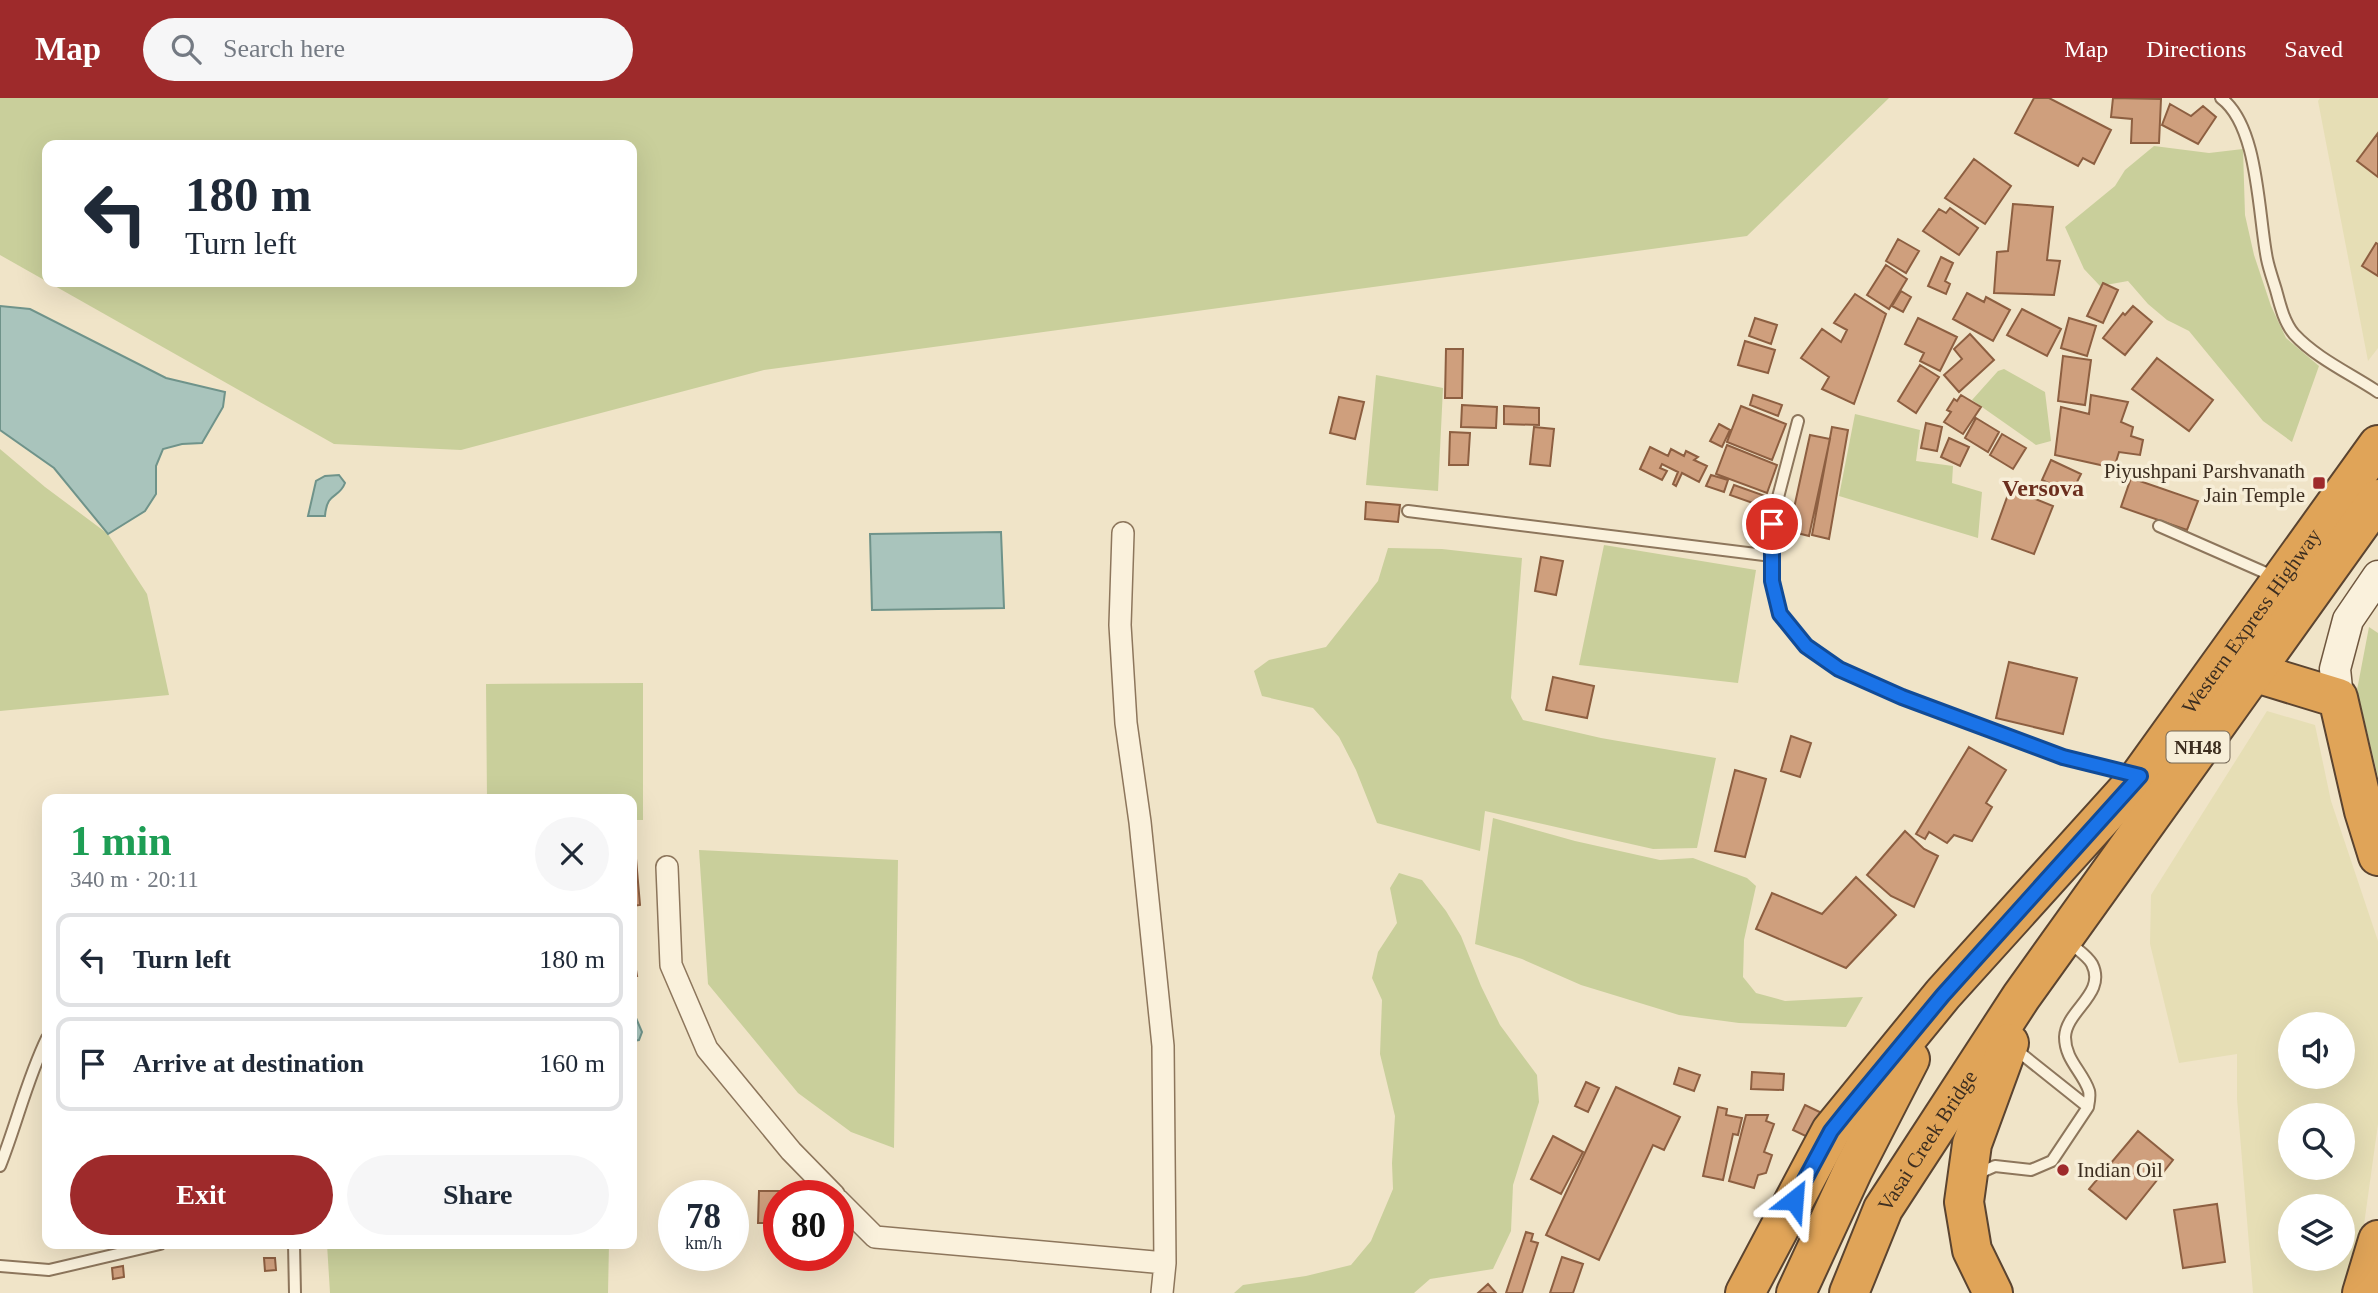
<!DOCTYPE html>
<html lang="en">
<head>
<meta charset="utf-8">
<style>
  :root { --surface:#fff; --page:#f6f6f7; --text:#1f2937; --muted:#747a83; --line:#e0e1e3; --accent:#9e2a2b }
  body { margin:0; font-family:Georgia,serif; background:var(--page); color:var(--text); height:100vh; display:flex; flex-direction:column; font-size:26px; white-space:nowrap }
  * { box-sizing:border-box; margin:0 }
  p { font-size:23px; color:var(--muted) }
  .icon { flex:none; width:38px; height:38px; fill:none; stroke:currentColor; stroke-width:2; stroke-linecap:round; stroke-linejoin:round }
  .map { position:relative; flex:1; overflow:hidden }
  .drawer { position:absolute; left:42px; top:696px; width:595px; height:455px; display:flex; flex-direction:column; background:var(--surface); border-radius:14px; box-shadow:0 7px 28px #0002 }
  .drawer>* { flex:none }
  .hud { position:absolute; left:42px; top:42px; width:595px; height:147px; border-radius:14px; box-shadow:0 7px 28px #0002; background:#fff; color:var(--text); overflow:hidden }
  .tools { position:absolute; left:2278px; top:914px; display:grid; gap:14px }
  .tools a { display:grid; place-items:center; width:77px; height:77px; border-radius:50%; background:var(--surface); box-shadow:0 7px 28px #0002; font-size:35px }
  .speed { position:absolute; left:658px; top:1082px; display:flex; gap:14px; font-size:35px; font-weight:700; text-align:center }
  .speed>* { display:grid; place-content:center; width:91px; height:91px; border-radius:50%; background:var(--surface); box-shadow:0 7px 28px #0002; line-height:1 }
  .speed small { font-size:18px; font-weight:400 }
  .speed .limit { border:10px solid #d22; background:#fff; color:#111 }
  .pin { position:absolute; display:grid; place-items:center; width:60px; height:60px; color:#fff; margin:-30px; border:4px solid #fff; border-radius:50%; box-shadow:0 2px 7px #0007 }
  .me { position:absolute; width:77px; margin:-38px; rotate:28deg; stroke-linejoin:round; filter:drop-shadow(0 0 5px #0008) }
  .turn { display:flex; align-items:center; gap:24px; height:147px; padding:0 28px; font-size:32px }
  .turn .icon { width:91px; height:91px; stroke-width:2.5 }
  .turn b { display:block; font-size:49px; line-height:60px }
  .round { display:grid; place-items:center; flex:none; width:74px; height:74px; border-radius:37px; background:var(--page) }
  .head { display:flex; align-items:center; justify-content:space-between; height:119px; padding:0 28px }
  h1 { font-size:42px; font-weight:600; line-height:52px; color:#1e9e55 }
  .primary-button { display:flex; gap:14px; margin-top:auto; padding:14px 28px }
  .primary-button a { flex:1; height:80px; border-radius:42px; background:var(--accent); color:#fff; font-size:28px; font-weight:600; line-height:80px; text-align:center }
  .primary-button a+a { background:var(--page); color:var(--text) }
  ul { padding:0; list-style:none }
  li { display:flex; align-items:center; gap:21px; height:94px; margin:0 14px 10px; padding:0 14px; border:4px solid var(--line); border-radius:14px }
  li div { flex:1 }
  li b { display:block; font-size:26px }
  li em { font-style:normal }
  header { display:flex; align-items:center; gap:42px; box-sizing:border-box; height:98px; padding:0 35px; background:var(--accent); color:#fff }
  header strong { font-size:33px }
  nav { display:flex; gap:38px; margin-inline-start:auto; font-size:24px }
  .search { width:490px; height:63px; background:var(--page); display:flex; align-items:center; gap:18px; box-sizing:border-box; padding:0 24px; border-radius:38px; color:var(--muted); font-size:26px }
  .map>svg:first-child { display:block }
  .farmland { fill:#e6deb5; fill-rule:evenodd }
  .green { fill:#c9cf9b; fill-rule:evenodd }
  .water { fill:#a9c4bc; stroke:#6f938a; stroke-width:2 }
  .building { fill:#cf9f7d; stroke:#8d5f41; stroke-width:2 }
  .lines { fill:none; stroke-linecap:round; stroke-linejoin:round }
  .lane-casing { stroke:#8d765c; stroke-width:14 }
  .street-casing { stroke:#8d765c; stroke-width:24 }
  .secondary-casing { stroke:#6f573f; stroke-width:33 }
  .highway-casing { stroke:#5b4430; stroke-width:42 }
  .lane { stroke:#faf1dc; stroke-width:10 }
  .street { stroke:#faf1dc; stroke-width:21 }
  .secondary { stroke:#faf1dc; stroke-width:30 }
  .highway { stroke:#e0a458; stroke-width:38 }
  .route-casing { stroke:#114b97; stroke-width:18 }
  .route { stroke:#1a73e8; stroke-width:12 }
  .poi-dot { fill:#9e2a2b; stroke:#f7eed8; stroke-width:2.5 }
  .labels { text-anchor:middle; stroke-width:7; stroke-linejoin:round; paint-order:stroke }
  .shield { fill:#f7eed8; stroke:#756857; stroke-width:2 }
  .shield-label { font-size:19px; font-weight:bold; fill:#3d2e20 }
  .poi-label { font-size:21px; fill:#3d2e20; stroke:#f7eed8; text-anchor:end }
  .street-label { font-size:21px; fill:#3d2e20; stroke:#f7eed8 }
  .quarter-label { font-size:24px; font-weight:bold; fill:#6b2e1e; stroke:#f7eed8 }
</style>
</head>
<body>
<header>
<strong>Map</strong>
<div class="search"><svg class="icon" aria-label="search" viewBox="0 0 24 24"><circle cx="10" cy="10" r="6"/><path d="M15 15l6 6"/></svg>Search here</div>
<nav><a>Map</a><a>Directions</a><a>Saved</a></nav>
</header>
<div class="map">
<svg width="2378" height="1195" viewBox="0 0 2378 1195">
  <rect width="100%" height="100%" fill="#f0e4c8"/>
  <path class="farmland" d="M2320 0H2378V250L2368 263 2318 3Z
    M2267 613 2315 627 2331 703 2378 843V1026L2363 1134 2346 1195H2253L2237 1001V956L2179 965 2150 846 2151 797ZM2291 926H2343V978H2291ZM2291 1017H2343V1069H2291ZM2291 1108H2343V1160H2291Z"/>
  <path class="green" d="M0 0H1889L1747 138 764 272 461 352 334 346 0 157ZM632 47V184H47V47Z
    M2154 48 2209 55 2243 51 2245 117 2254 157 2271 208 2286 240 2319 268 2292 344 2263 323 2189 233 2167 222 2148 206 2128 183 2100 188 2084 171 2065 129 2115 88 2125 72Z
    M2004 271 2045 294 2051 343 2036 347 1972 302 1998 273Z
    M1376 277 1443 290 1438 393 1366 387Z
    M1855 316 1920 332 1916 363 1953 368 1952 385 1982 394 1978 440 1839 398Z
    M0 351 45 389 108 436 147 496 169 597 0 613Z
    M1604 447 1756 472 1738 585 1579 567Z
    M1388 450 1442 451 1522 460 1511 600 1523 622 1601 640 1716 660 1697 750 1653 751 1485 713 1480 753 1377 725 1356 672 1339 639 1313 610 1262 598 1254 573 1269 562 1326 549 1378 483Z
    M2369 529 2378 535V679L2357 592Z
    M643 585V722H632V702H487L486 586Z
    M1493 720 1575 743 1660 762 1693 760 1747 780 1756 788 1744 842 1743 879 1756 895 1785 903 1863 899 1846 929 1739 925 1679 917 1581 887 1522 861 1475 846Z
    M699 752 898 762 894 1050 851 1034 798 995 708 886Z
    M1399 775 1422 782 1446 813 1461 838 1481 888 1500 927 1537 977 1539 1004 1513 1087 1511 1133 1493 1171 1430 1181 1414 1195H1234L1243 1187 1306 1178 1351 1167 1371 1143 1393 1091 1392 1065 1395 1018 1380 956 1382 902 1372 880 1378 854 1397 825 1390 790Z
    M327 1146H609L608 1195H330Z"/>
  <path class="water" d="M0 208 30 211 166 280 225 294 223 309 202 345 182 346 163 351 156 368V396L145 413 108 436 54 370 0 332Z
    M339 377 345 385C339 401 327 393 325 418H308L316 383 325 378Z
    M1001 434 1004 510 872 512 870 436Z
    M632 897 635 903 636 920 642 934 639 942 632 943Z"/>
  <path class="building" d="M2034 0H2049L2111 32 2094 66 2083 60 2078 68 2015 35Z
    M2113 0 2161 1 2159 45H2131L2132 21 2111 19Z
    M2170 6 2191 18 2203 8 2216 19 2198 46 2162 27Z
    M2378 35V79L2357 63Z
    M1974 61 2011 88 1985 126 1945 100Z
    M2013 106 2053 109 2047 162 2060 163 2054 197 1994 195 1997 154 2008 153Z
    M1950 110 1978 130 1959 157 1923 133 1939 111 1946 115Z
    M1898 141 1919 153 1906 175 1886 163Z
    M2376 145 2378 146V178L2362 168Z
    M1941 159 1953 165 1945 183 1950 186 1946 196 1928 188Z
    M1886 167 1907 181 1889 211 1867 197Z
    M2103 185 2118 192 2103 225 2087 218Z
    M1901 193 1911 199 1903 214 1892 208Z
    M1967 195 1984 204 1986 199 2010 212 1993 243 1953 221Z
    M1855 196 1886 216 1854 306 1822 291 1829 279 1801 260 1822 231 1841 244 1847 232 1834 225Z
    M2133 208 2152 224 2125 257 2103 240 2123 215 2125 217Z
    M2022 211 2061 231 2047 258 2007 237Z
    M1755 220 1777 227 1771 246 1749 238Z
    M1918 220 1957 239 1940 273 1920 263 1924 255 1905 246Z
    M2069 220 2096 228 2087 258 2061 250Z
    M1970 236 1994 262 1959 294 1944 277 1962 261 1954 251Z
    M1745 243 1775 252 1768 275 1738 267Z
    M1446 251H1463L1462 300H1445Z
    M2063 258 2091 262 2085 307 2058 303Z
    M2157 260 2213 302 2189 333 2132 291Z
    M1920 267 1939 279 1916 315 1898 303Z
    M1753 297 1782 307 1778 318 1750 307Z
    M1961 297 1981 309 1963 336 1944 324 1951 314 1947 312 1954 301 1957 303Z
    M2091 297 2128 304 2121 324 2133 329 2131 338 2143 342 2140 357 2119 354 2114 370 2055 357 2061 309 2089 316Z
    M1339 299 1364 304 1355 341 1330 335Z
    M1462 307 1497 309 1496 330 1461 329Z
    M1504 308 1539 310V327L1504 326Z
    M1741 308 1786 326 1772 362 1727 344Z
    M1976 320 1999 334 1988 354 1965 340Z
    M1926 325 1942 329 1937 353 1921 350Z
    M1719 326 1730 332 1722 349 1710 343Z
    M1534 329 1554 331 1550 368 1530 366Z
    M1832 329 1848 332 1829 441 1812 437Z
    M1450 334 1470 335 1468 367H1449Z
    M2002 336 2026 350 2013 371 1990 357Z
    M1810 337 1830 341 1809 438 1789 433Z
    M1949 340 1969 349 1960 368 1941 359Z
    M1727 347 1777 367 1767 395 1716 376Z
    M1650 349 1668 358 1671 351 1684 358 1686 353 1698 359 1694 362 1707 368 1699 384 1682 375 1676 388 1673 386 1678 374 1662 366 1660 370 1667 373 1662 382 1640 371Z
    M2051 362 2081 376 2071 396 2042 382Z
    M1711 377 1728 382 1724 394 1706 388Z
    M2131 380 2198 403 2187 432 2121 409Z
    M1734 387 1768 399 1764 409 1730 397Z
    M2010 391 2053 408 2034 456 1992 441Z
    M1366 404 1400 407 1398 424 1365 421Z
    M1541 459 1563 463 1556 497 1535 493Z
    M2009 564 2077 580 2063 636 1996 620Z
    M1553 579 1594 588 1587 620 1546 612Z
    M1791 638 1811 645 1800 679 1781 673Z
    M1969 649 2006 672 1986 705 1992 709 1972 743 1954 737 1947 745 1929 734 1925 741 1916 736Z
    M1735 672 1766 681 1745 759 1715 753Z
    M1905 733 1924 751 1938 758 1914 809 1891 798 1867 777Z
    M635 749 640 807 632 808V750Z
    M1856 779 1896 817 1846 870 1756 831 1772 795 1822 816Z
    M632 847 637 878H632Z
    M1679 970 1700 977 1694 993 1674 986Z
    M1752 974 1784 976 1783 992 1751 991Z
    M1586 984 1599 990 1588 1014 1575 1008Z
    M1616 989 1680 1019 1664 1052 1653 1047 1599 1162 1546 1137Z
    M1805 1007 1826 1017 1814 1042 1793 1032Z
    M1718 1009 1727 1011 1726 1017 1742 1020 1738 1037 1733 1036 1723 1082 1703 1078Z
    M1746 1017H1768L1766 1023 1774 1026 1764 1054 1772 1057 1766 1075 1758 1077 1754 1090 1729 1083Z
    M2138 1033 2173 1062 2126 1121 2089 1091Z
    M1553 1038 1583 1054 1561 1096 1531 1081Z
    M759 1093H789V1097H779V1125H758Z
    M2217 1106 2225 1164 2183 1170 2174 1112Z
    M1526 1134 1533 1136 1531 1143 1538 1145 1522 1195H1506Z
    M1562 1159 1583 1166 1573 1195H1550Z
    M264 1160H275L276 1172 265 1173Z
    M123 1168 124 1179 113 1181 112 1170Z
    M1488 1186 1496 1195H1478Z"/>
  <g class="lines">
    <defs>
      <path id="lane" d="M2221 0C2259 28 2258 117 2267 161 2269 171 2273 182 2276 192 2280 207 2284 224 2294 236 2316 260 2351 276 2378 294
        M1798 323 1771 426 1772 483 1780 516 1806 548 1839 571 1902 599 2063 659 2133 676
        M1408 413 1772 458
        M2159 428 2275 479
        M2068 843C2075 850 2088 858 2092 866 2107 896 2066 912 2065 939 2065 962 2083 974 2089 993 2090 997 2089 1004 2088 1009
        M0 1068C17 1025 27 981 47 940
        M1977 1076 1995 1068 2031 1072 2052 1063 2088 1009 2014 950
        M294 1146 295 1195
        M0 1168 49 1172 160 1146"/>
      <path id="street" d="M1123 435 1120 527 1126 625 1140 724 1163 948 1165 1165 1162 1195
        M667 769 671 867 707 951 791 1053 834 1097
        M838 1102 875 1139 1165 1165"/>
      <path id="secondary" d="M2338 600 2335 571 2348 522 2378 478"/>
      <g id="highway">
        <path d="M2253 574 2338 600 2364 713 2378 758"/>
        <path id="s1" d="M1745 1195 1831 1033 1943 896 2140 678 2378 347"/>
        <path d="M1796 1195 1853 1072 1910 961"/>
        <path id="s2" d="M1849 1195 1883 1111 2021 899 2378 401"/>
        <path d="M1993 1195 1972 1152 1964 1104 1972 1046 2009 945"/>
        <path d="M2362 1195 2378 1142"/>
      </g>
    </defs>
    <use href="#lane" class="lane-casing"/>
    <use href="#street" class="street-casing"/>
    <use href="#secondary" class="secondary-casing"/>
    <use href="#highway" class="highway-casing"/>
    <use href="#lane" class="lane"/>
    <use href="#street" class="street"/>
    <use href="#secondary" class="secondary"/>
    <use href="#highway" class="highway"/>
  </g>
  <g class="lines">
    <defs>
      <path id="route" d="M1772 426V483L1780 516 1806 548 1839 571 1902 599 2063 659 2140 678 1943 897 1847 1013 1831 1033 1794 1102"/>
    </defs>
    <use href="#route" class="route-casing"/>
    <use href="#route" class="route"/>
  </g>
  <g class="poi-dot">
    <rect x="2312" y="378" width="14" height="14" rx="3.5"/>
    <circle cx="2063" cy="1072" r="7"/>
  </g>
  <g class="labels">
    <rect class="shield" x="2166.5" y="633.5" width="63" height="31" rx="5"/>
    <g class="shield-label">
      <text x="2198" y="656">NH48</text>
    </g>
    <g class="poi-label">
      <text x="2305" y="380">Piyushpani Parshvanath<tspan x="2305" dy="24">Jain Temple</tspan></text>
      <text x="2077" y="1079" text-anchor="start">Indian Oil</text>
    </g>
    <g class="street-label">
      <text dy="7" stroke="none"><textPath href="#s1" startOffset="845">Western Express Highway</textPath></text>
      <text dy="7" stroke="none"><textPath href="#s2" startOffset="172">Vasai Creek Bridge</textPath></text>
    </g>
    <g class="quarter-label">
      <text x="2043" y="398">Versova</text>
    </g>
  </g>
</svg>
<div class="tools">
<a><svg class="icon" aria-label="sound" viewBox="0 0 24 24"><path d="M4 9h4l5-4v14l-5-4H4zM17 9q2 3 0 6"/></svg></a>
<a><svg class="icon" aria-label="search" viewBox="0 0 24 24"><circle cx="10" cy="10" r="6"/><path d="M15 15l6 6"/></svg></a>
<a><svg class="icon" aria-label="layers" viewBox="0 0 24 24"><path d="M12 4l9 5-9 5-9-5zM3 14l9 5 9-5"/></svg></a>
</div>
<div class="speed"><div>78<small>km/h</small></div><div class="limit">80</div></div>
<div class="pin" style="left:1772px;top:426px;background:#d93025"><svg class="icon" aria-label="arrive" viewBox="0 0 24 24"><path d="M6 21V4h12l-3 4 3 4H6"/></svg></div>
<svg class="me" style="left:1794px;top:1102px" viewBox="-20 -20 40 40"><path d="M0-17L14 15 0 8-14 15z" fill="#1a73e8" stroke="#fff" stroke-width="4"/></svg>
<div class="hud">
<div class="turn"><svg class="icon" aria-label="left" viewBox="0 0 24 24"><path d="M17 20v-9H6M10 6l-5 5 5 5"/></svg><div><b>180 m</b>Turn left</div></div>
</div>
<section class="drawer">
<div class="head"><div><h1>1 min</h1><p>340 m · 20:11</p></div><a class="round"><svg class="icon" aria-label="close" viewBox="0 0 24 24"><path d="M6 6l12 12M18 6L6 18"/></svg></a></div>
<ul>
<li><svg class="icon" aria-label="left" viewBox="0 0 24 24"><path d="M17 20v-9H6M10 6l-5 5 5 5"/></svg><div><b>Turn left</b></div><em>180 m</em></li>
<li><svg class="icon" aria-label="arrive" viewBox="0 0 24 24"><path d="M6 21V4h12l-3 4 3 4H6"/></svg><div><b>Arrive at destination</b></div><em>160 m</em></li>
</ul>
<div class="primary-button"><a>Exit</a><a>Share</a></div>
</section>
</div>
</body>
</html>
